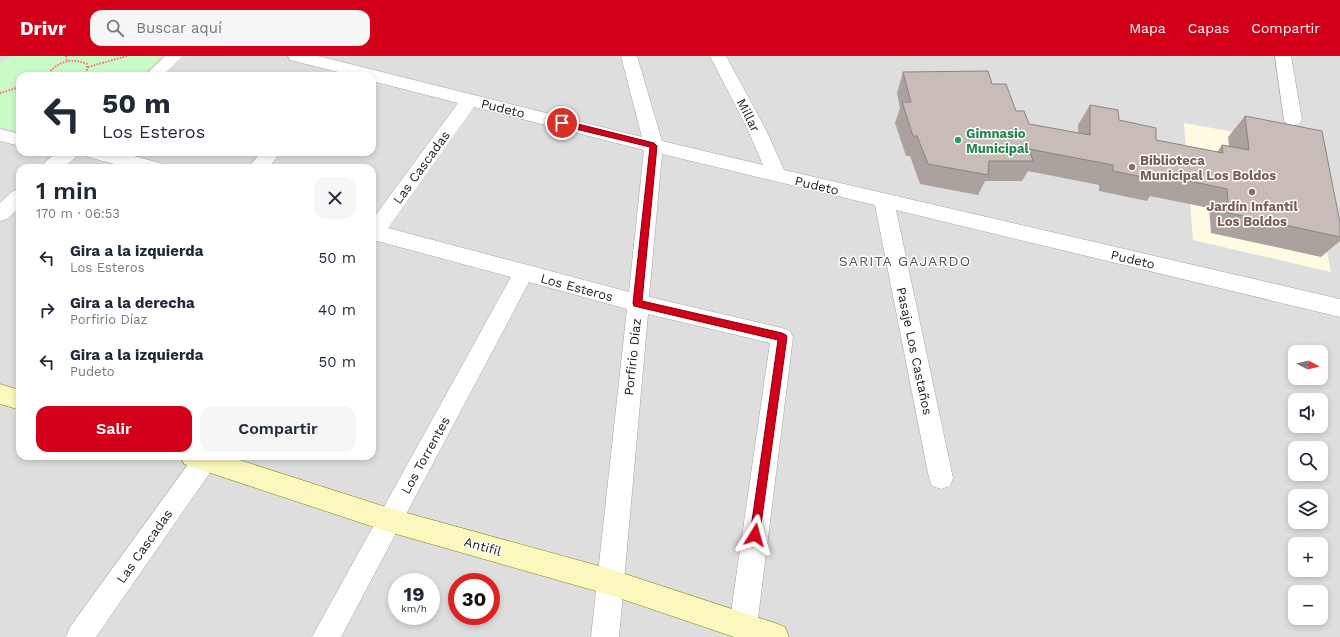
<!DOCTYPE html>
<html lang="es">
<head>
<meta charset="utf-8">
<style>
  :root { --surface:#fff; --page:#f6f6f7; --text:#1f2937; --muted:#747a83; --accent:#d20018 }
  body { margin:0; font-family:"Work Sans",sans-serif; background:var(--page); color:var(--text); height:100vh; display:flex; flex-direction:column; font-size:15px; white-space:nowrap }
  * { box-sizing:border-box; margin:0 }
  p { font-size:13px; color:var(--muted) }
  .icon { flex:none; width:22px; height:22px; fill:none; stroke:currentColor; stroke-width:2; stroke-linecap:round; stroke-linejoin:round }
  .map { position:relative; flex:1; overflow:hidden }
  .panel { position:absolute; left:16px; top:108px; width:360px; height:296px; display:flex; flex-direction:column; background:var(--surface); border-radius:12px; box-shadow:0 2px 6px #0003 }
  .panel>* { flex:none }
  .banner { position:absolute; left:16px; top:16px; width:360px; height:84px; border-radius:12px; box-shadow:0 2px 6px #0003; background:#fff; color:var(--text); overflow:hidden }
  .needle { width:26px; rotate:97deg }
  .buttons { position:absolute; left:1288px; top:289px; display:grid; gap:8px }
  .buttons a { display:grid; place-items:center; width:40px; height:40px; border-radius:8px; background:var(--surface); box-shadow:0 2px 6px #0003; font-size:20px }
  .speed { position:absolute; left:388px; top:517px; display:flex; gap:8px; font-size:20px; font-weight:700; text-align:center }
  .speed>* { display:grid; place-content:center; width:52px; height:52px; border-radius:50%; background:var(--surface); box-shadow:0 2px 6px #0003; line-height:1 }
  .speed small { font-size:10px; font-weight:400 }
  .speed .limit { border:6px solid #d22; background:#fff; color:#111 }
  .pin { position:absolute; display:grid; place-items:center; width:34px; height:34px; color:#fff; margin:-17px; border:2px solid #fff; border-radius:50%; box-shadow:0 1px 4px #0007 }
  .me { position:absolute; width:44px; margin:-22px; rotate:8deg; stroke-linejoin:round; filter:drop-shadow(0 0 3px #0008) }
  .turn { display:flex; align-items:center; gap:14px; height:84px; padding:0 20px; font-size:18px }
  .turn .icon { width:52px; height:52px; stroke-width:2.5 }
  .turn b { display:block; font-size:28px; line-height:34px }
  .round { display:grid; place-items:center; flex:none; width:42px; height:42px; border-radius:12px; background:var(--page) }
  .summary { display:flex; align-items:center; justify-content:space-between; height:68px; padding:0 20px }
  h1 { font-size:24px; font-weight:600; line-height:30px }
  .cta { display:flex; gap:8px; margin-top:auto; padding:8px 20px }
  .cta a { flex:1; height:46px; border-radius:12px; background:var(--accent); color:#fff; font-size:16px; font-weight:600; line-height:46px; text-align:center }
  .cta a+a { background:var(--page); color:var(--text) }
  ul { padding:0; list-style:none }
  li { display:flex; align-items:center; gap:12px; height:52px; padding:0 20px }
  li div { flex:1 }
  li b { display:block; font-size:15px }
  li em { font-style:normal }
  header { display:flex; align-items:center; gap:24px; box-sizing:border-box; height:56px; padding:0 20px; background:var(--accent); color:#fff }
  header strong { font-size:19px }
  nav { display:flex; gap:22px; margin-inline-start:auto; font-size:14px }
  .search { width:280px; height:36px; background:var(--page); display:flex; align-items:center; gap:10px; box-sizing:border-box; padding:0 14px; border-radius:12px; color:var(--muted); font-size:15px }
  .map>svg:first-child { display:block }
  .residential { fill:#dfdede; fill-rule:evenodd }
  .education { fill:#fffce3 }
  .park { fill:#c8fbc6 }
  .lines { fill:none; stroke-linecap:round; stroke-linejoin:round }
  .street-casing { stroke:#a5a5a5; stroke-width:1 }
  .secondary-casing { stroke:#7d7d03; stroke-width:1 }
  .path { stroke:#fc6e70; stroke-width:2; stroke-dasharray:1.5 1.5; stroke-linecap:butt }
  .street { fill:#fff; fill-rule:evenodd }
  .secondary { fill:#fbf7bd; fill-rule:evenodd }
  .wall { fill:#aba29d }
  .building { fill:#c7bcb7; stroke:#8b8480 }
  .route { fill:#d20018; stroke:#880010 }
  .leisure-dot { fill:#2e9e5b; stroke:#fff; stroke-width:1.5 }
  .education-dot { fill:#8d6e63; stroke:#fff; stroke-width:1.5 }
  .labels { text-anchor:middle; stroke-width:3; stroke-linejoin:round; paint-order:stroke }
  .street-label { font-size:13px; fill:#212121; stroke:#fff }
  .leisure-label { font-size:13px; font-weight:bold; fill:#27864d; stroke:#fff; text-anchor:start }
  .education-label { font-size:13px; font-weight:bold; fill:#785e54; stroke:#fff; text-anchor:start }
  .neighbourhood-label { font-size:14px; letter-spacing:1px; fill:#545454; stroke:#fff }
</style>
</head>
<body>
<header>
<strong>Drivr</strong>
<div class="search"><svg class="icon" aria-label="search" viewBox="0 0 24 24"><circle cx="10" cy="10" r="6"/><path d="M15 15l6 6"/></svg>Buscar aquí</div>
<nav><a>Mapa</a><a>Capas</a><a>Compartir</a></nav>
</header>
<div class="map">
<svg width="1340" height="581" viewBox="0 0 1340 581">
  <rect width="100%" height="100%" fill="#f2ede8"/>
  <path class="residential" d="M0 0H1340V581H0ZM20 20H372V96H20ZM20 112H372V400H20ZM1295 296H1321V322H1295ZM1295 344H1321V370H1295ZM1295 392H1321V418H1295ZM1295 440H1321V466H1295ZM1295 488H1321V514H1295ZM397 526H431V560H397ZM457 526H491V560H457ZM1295 536H1321V562H1295Z"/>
  <path class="education" d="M1184 67 1306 89 1331 216 1193 184Z"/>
  <path class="park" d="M10 0H163L141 20H20V76L0 71V8Z"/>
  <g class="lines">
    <defs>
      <path id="street" d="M165 0H183L163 20H144Z
        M288 0H318L642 81 621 0H637L662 85 763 109 748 74 710 0H726L766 74 784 114 1340 243V261L896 154 953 422 950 430 941 433 932 430 929 422 875 149 662 98 649 241 782 272 790 275 793 281 757 570 753 580 749 581 733 580 729 570 770 287 648 258 619 581H591L627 253 529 226 341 581H312L511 221 377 185 372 187V164L458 47 372 25V20H354L290 4ZM474 51 644 94 629 236 388 172Z
        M1275 0H1291L1302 64 1299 68 1293 70 1287 68 1284 64Z
        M0 73 20 78V90L0 85Z
        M57 96H78L76 101 63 112H42L44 107Z
        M86 96H119L160 107 162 112H129L88 101Z
        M261 96H281L268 112H248Z
        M20 133V151L7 163 0 165V147L13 135Z
        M194 400H220L216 408 96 581H66L70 571Z"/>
      <path id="secondary" d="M0 328 20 334V354L0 348Z
        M180 400H227L389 452 610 513 775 567 785 571 789 581H734L610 539 389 476 192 411 184 408Z"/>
    </defs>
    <use href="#street" class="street-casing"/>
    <use href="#secondary" class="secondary-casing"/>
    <path class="path" d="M66 0 67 5
      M88 11 127 0
      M47 20C55 6 72 1 87 8V15L84 20
      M0 37 20 31"/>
    <use href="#street" class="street"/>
    <use href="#secondary" class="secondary"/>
  </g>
  <path class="wall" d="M903 16 992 28 1016 55 1029 68 1078 77V69L1090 49 1119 64 1156 84 1217 96 1222 89 1229 90 1228 81 1245 60 1340 167V185L1321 201 1211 177 1209 152 1150 140 1147 145 1099 135V129L1028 115 1022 125H985L978 139 920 128 910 100H906L895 67 900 52 897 37Z"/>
  <path class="building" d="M988 15 992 28H1006L1016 55H1024L1029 68 1090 79V49L1118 54 1119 64 1156 72V84L1223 97 1222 89 1249 94 1245 60 1322 75 1340 167V181L1229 157 1227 133 1162 119V125L1113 115V109L1029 93 1033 105H989L988 119 928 108 917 80H913L902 46H911L903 16Z"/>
  <path class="route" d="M562 64 654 87 657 90 642 245 782 277 786 279 787 281 759 483 755 484 752 483 750 479 778 284 634 250 633 247 650 91 559 69 558 67Z"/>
  <circle class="leisure-dot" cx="958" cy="84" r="4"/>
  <g class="education-dot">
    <circle cx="1132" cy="111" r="4"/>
    <circle cx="1252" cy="136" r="4"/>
  </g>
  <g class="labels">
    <g class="street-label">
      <text transform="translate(503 52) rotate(14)" y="5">Pudeto</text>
      <text transform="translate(749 59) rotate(63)" y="5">Millar</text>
      <text transform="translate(421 111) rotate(-54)" y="5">Las Cascadas</text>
      <text transform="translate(817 129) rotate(13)" y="5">Pudeto</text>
      <text transform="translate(1133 203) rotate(13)" y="5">Pudeto</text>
      <text transform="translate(577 231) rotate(15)" y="5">Los Esteros</text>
      <text transform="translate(915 295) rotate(78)" y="5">Pasaje Los Castaños</text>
      <text transform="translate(632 301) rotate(-84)" y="5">Porfirio Díaz</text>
      <text transform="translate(425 399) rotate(-61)" y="5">Los Torrentes</text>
      <text transform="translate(144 490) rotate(-55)" y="5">Las Cascadas</text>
      <text transform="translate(483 490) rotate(16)" y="5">Antifil</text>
    </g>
    <g class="leisure-label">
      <text x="966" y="82">Gimnasio<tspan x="966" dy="15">Municipal</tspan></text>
    </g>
    <g class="education-label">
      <text x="1140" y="109">Biblioteca<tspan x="1140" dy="15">Municipal Los Boldos</tspan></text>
      <text x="1252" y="155" text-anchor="middle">Jardín Infantil<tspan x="1252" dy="15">Los Boldos</tspan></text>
    </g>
    <g class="neighbourhood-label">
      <text x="905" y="210">SARITA GAJARDO</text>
    </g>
  </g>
</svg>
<div class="buttons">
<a><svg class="needle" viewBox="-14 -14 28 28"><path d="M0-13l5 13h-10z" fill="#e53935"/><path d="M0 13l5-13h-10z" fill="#747a83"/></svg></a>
<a><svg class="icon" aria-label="sound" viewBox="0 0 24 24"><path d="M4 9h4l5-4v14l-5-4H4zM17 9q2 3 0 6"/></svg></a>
<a><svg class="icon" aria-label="search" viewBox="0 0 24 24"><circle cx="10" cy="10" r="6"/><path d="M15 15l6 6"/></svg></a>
<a><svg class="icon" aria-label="layers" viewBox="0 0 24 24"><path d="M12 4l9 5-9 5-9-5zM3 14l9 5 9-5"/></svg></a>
<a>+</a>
<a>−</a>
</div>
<div class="speed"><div>19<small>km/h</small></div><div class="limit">30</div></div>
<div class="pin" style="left:562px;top:67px;background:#d93025"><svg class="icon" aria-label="arrive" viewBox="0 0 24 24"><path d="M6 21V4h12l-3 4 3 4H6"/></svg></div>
<svg class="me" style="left:755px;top:479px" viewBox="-20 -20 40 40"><path d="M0-17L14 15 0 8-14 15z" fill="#d20018" stroke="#fff" stroke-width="4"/></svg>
<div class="banner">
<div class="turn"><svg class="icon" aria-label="left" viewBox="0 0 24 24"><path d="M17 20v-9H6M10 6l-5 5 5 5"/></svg><div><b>50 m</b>Los Esteros</div></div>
</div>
<section class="panel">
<div class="summary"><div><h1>1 min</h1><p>170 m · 06:53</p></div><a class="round"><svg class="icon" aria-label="close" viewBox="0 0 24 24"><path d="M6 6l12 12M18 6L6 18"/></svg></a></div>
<ul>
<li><svg class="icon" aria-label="left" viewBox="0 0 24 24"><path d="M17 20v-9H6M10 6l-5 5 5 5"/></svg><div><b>Gira a la izquierda</b><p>Los Esteros</p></div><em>50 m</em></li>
<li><svg class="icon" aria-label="right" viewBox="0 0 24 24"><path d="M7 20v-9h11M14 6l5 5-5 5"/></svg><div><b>Gira a la derecha</b><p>Porfirio Díaz</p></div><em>40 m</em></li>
<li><svg class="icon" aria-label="left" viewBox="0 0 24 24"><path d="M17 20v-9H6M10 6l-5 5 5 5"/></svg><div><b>Gira a la izquierda</b><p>Pudeto</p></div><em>50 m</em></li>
</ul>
<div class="cta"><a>Salir</a><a>Compartir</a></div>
</section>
</div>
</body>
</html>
